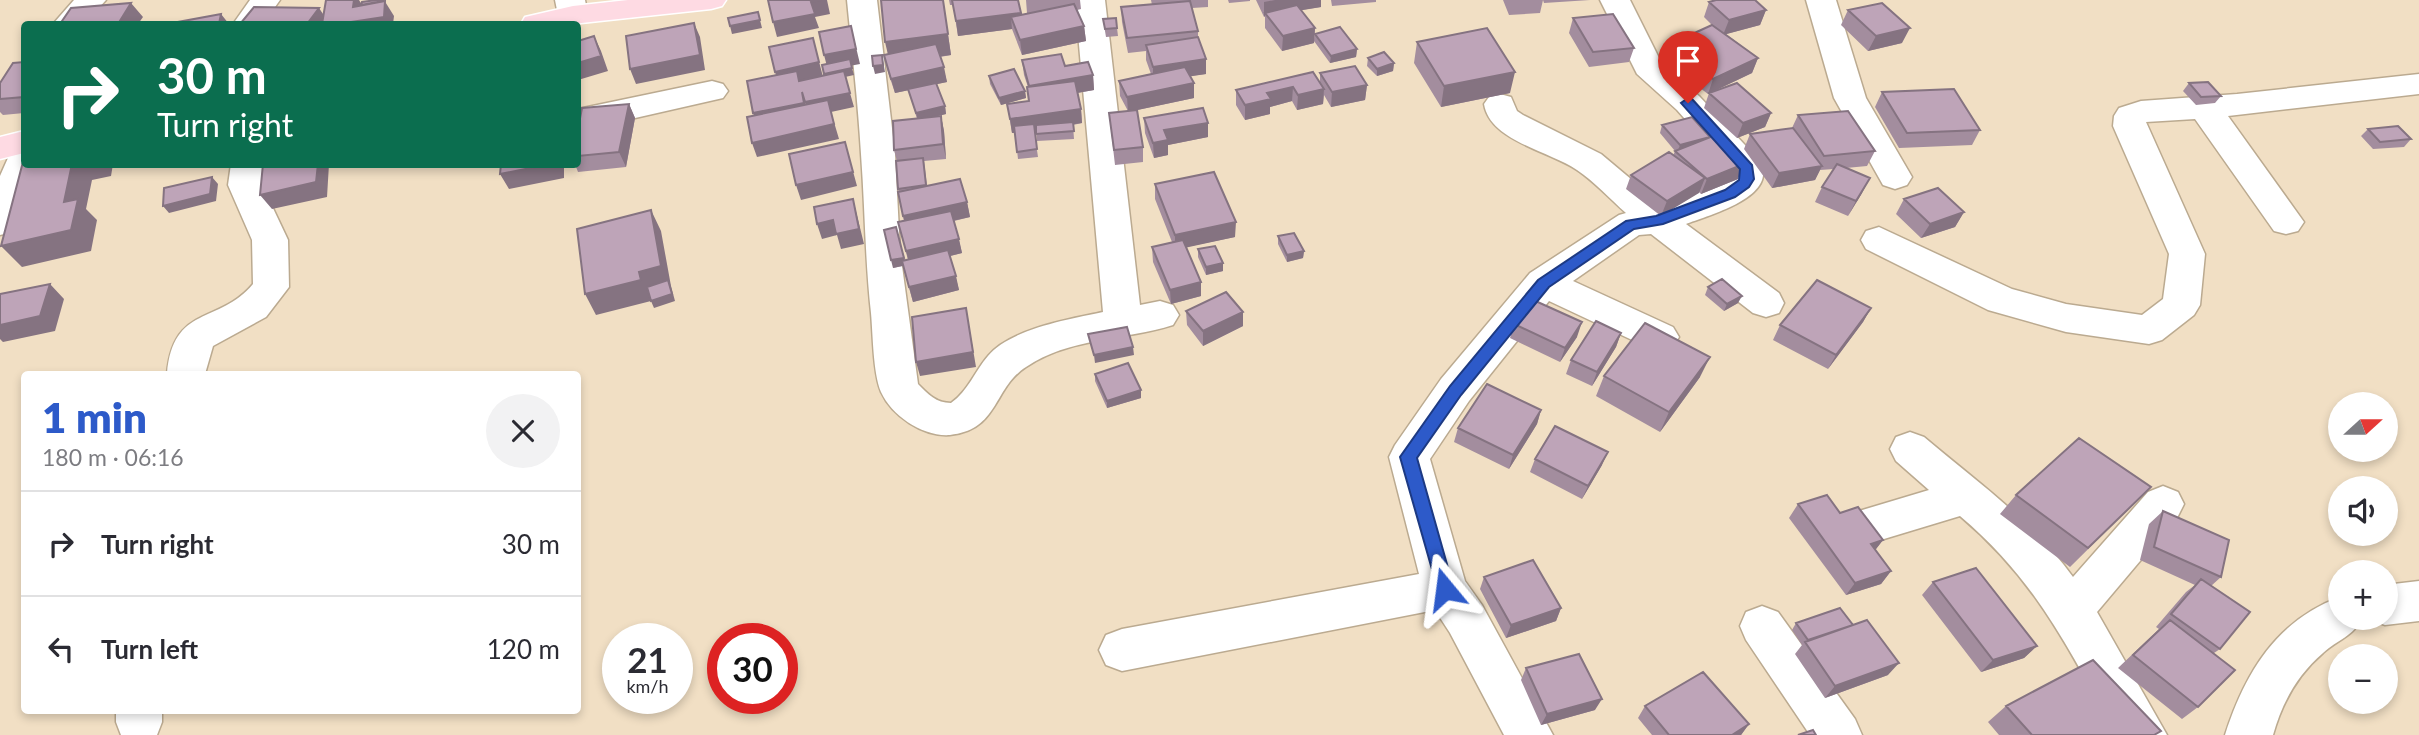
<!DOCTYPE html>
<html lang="en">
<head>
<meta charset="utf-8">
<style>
  :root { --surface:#fff; --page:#f2f2f3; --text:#2b2b33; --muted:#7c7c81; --line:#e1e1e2; --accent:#2d5ac9 }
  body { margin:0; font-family:Lato,sans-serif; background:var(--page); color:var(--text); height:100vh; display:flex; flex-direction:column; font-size:26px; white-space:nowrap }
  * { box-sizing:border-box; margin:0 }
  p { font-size:23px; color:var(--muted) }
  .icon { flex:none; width:38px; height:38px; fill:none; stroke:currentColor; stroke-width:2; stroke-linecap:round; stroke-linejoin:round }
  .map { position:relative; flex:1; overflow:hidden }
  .side { position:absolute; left:21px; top:371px; width:560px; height:343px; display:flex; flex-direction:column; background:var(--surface); border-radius:7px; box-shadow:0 4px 10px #0003 }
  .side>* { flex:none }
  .banner { position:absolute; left:21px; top:21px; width:560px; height:147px; border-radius:7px; box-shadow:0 4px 10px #0003; background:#0b6e4f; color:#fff; overflow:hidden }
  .needle { width:46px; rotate:69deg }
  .tools { position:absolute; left:2328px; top:392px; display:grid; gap:14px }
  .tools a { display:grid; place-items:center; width:70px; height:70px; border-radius:50%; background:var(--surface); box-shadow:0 4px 10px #0003; font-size:35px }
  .speed { position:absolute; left:602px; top:623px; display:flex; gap:14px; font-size:35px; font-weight:700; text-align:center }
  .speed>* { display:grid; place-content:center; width:91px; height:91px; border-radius:50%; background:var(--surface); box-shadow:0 4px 10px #0003; line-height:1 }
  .speed small { font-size:18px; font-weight:400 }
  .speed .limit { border:10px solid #d22; background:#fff; color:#111 }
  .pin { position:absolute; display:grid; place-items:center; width:60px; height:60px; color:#fff; margin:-72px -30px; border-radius:50% 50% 50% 0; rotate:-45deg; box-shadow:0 0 7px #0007 }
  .pin .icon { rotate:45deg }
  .me { position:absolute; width:77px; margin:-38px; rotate:344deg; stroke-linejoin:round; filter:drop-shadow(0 0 5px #0008) }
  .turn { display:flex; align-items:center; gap:24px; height:147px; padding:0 21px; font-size:32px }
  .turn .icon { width:91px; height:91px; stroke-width:2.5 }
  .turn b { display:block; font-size:49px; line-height:60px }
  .round { display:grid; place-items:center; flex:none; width:74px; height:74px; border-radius:37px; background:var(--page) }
  .overview { display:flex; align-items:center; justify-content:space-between; height:119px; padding:0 21px }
  h1 { font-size:42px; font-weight:800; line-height:52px; color:var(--accent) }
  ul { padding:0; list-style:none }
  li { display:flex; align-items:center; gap:21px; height:105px; padding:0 21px; border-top:2px solid var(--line) }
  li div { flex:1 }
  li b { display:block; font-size:26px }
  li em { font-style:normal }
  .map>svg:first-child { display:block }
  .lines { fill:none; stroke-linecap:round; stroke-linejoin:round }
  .minor-casing { stroke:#bbaa90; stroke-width:3 }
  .major-casing { stroke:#fff; stroke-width:3 }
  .minor { fill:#fff; fill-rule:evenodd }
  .major { fill:#fedae3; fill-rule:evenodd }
  .wall { fill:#a38d9e }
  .shaded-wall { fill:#857381 }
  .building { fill:#bea4b8; stroke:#857381; stroke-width:2 }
  .route { fill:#2d5ac9; stroke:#1d3a83; stroke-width:2 }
</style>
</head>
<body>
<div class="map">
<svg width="2419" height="735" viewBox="0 0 2419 735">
  <rect width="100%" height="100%" fill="#f1dfc4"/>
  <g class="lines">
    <defs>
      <path id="minor" d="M74 0H106L84 24H53Z
        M250 0H280L263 24H233Z
        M555 0H585L588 15 584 21 573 24 562 21 558 15Z
        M847 0H877L895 154 900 251 918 384C928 394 936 403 951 403 968 391 975 371 988 356 1010 329 1070 319 1103 312L1075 0H1105L1140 305 1160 301 1173 305 1179 315 1173 325C1126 340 1068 338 1026 367 993 388 999 430 950 435 923 437 892 416 881 392 873 373 873 335 871 313 865 260 865 207 861 154 858 102 852 51 847 0Z
        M1600 0H1630L1661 62 1699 96 1759 160C1781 196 1710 215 1686 224L1779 293 1784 303 1779 313 1766 317 1753 313 1651 234 1639 235 1573 281 1673 327 1679 337 1673 347 1660 351 1647 347 1549 301 1469 401 1430 459 1465 581 1482 605 1553 735H1504L1450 633 1435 610 1122 671 1106 665 1099 650 1106 635 1122 629 1419 574 1389 457 1395 445 1441 379 1530 273 1619 215 1626 213C1610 199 1595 182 1577 170 1549 151 1490 141 1484 104L1489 97 1500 94 1511 97 1517 111 1523 115 1601 154 1663 206 1718 185 1730 175V170L1677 110 1637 74Z
        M1806 0H1836L1866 98 1912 177 1907 185 1895 189 1883 185 1834 98Z
        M2419 74V94L2228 116 2304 222 2298 231 2286 234 2274 231 2195 119 2146 122 2205 254 2200 305 2194 315 2162 340 2149 344 2066 332 1988 310 1866 249 1861 240 1866 231 1879 227 2012 289 2066 304 2142 315 2163 299 2169 254 2113 126 2114 116 2119 108 2141 101 2237 94Z
        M712 81 723 84 728 91 723 98 578 131V109Z
        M24 146V164H38L18 223 12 232 0 235V176L12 149Z
        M231 164H265L262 185 288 240 289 287 266 317 213 346 205 374H167C173 304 219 325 253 284L252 240 228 185Z
        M1910 432 1924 437C1976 481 2033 521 2073 577L2148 492 2163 486 2178 492 2184 504 2178 516 2097 612 2167 735H2117C2067 648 2039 583 1960 516L1874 542 1859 537 1853 524 1859 511 1929 490 1896 461 1890 449 1896 437Z
        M2419 581V621L2385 625 2369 619 2385 618V585Z
        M2340 597V618H2362C2354 636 2337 640 2323 653 2297 675 2282 703 2273 735H2225C2245 673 2276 621 2340 597Z
        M1762 606 1778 612 1855 719 1862 735H1810L1746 640 1740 626 1746 612Z
        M116 710H162V722L157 735H121L116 722Z"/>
      <path id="major" d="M628 0H726L722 6 711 9 572 24H521L525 17 573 6Z
        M24 131V153L0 159V137Z"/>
    </defs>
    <use href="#minor" class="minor-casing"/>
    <use href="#major" class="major-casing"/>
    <use href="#minor" class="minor"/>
    <use href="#major" class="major"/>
  </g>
  <path class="wall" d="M881 0H943L951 55 940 57 947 82 937 84 945 106 946 114 936 116H941L944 131 946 159 924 161 927 186 967 202 970 217 954 221 962 253 950 256 959 290 913 302 903 266 893 268 896 227 905 260H908L898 222 904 221 898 189 897 161 894 150 917 119 909 90 895 93 887 69 884 55 888 54Z
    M949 0H1018L1021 15 1027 13 1026 0H1080L1081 9 1077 10 1084 26 1086 41 1022 55 1012 29 958 36 953 5H950Z
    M1151 0H1208V7L1192 8 1198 31V37L1206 59V74L1190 76 1194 98 1137 110 1143 147V162L1115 165 1109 113 1128 111 1120 96 1119 81 1151 74 1146 60V51L1128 53 1122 22 1121 7 1152 5Z
    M1228 0H1250V1L1229 3Z
    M1256 0H1321V7L1301 10 1315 28 1314 43 1282 51 1265 28V16L1264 17Z
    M1331 0H1376V2L1332 6Z
    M1503 0H1543L1540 13 1509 15Z
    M1543 0H1590L1544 3Z
    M1709 2 1766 10 1760 25 1726 34 1758 58 1752 73 1708 94 1663 60 1668 45 1713 26 1704 17Z
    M1848 10 1902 43 1868 51 1841 25Z
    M1573 18 1634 48 1629 62 1589 67 1569 33Z
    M1103 19 1117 28 1118 36 1106 37Z
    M1315 34 1357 49 1356 57 1330 63 1314 41Z
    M1417 42 1510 93 1441 107 1414 63Z
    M1368 58 1394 63 1393 71 1377 76 1367 66Z
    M1022 60 1065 66 1093 75 1094 90 1077 93 1081 109 1082 123 1073 125 1074 139 1037 141 1036 130H1034L1038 157 1018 159 1015 133H1012L1007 104 1029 101 1028 87 1024 75Z
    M24 62V113L3 115 0 112V83Z
    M1320 73 1367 85 1365 100 1331 107 1324 95 1323 104 1297 110 1292 101 1270 107V114L1245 120 1236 105V90L1320 83Z
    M989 76 1025 91 1026 98 1001 105 990 84Z
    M2189 83 2221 96 2215 103 2196 105 2183 91Z
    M1882 92 1980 130 1972 145 1899 148 1875 107Z
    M1709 93 1771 113 1765 127 1737 138 1704 108Z
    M629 104 635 118 626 167 578 172 575 164H578V129Z
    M1798 115 1875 151 1867 166 1846 168 1862 193 1848 216 1815 202 1822 187 1834 169 1820 170 1815 180 1772 188 1744 149 1750 134 1792 128Z
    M1144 118 1208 137 1168 145V155L1154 158 1145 133Z
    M1662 125 1738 179 1701 194 1699 192 1661 216 1626 189 1631 175 1673 156 1675 151 1660 133Z
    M2368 129 2411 139 2404 147 2373 149 2361 136Z
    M1155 184 1235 237 1186 247 1201 282V296L1171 304 1153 262 1152 247 1172 242 1155 199Z
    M1904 199 1964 212 1955 227 1921 238 1896 214Z
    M1278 236 1304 251 1303 258 1287 262 1278 244Z
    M1198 249 1223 263V271L1206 275 1198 257Z
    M1708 287 1738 303 1724 311 1705 295Z
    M1871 308 1863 322 1828 369 1773 340 1780 325Z
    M1186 311 1243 326 1203 346 1187 325Z
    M1514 324 1577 337 1560 362 1510 338Z
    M1621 333 1616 347 1592 386 1566 374 1571 360Z
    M1095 374 1141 398 1107 408 1095 381Z
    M1604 376 1700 377 1660 432 1596 396Z
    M1541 410 1537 424 1509 469 1454 442 1458 428Z
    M1535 459 1602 465 1582 499 1530 472Z
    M2151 487 2070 567 2000 514 2016 495Z
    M1798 504 1840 513 1883 540 1875 550 1891 571 1881 584 1846 595 1789 518Z
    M2163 511 2221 577 2211 586 2220 649 2214 653 2198 707 2182 719 2118 668 2159 629 2156 627 2186 592 2195 585 2140 560 2149 524Z
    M1484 577 1561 608 1556 621 1506 638 1480 589Z
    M1933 582 2037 646 2024 658 1981 672 1922 595Z
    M1796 623 1888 675 1825 698 1795 654 1802 645 1792 630Z
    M1526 668 1595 710 1541 725 1521 680Z
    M1645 706 1749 724 1741 735H1652L1638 718Z
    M2006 706 2156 735H1999L1988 722Z"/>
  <path class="shaded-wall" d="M354 0H359L364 8 384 0 394 16 393 24H338L353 7Z
    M821 0H827L830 14 815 17 819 28 777 37 773 22 811 2Z
    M943 0 951 55 890 63 885 42Z
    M1275 0H1321V7L1267 16 1265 13V16L1264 17V2Z
    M131 3 143 17 138 24H118Z
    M319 8 329 23 328 24H307Z
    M1766 10 1760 25 1723 35 1729 20Z
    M1021 13 1023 28 1011 17 1012 29 958 36 956 21Z
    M221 14 229 24H219Z
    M760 20 762 28 732 34 730 26Z
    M694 23 700 37 705 70 636 84 630 69Z
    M851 26 860 64 828 70 824 55Z
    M1084 26 1086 41 1022 55 1020 40Z
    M1315 28 1314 43 1282 51 1283 36Z
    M1910 28 1902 43 1868 51 1876 36Z
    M594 36 601 51 608 71 578 80V63Z
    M813 38 823 77 779 86 775 72Z
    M1357 49 1356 57 1330 63 1331 56Z
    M882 55 885 72 875 74 873 66Z
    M1758 58 1752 73 1708 94 1713 79Z
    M1206 59V74L1153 82V67Z
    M1394 63 1393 71 1377 76V69Z
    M944 67 947 82 895 93 891 79Z
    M852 68 854 75 827 81 824 74Z
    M1515 72 1510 93 1441 107 1444 86Z
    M1093 75 1094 90 1031 101 1029 86Z
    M1194 83V98L1128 112 1127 97Z
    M1367 85 1365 100 1331 107 1332 92Z
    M1293 87 1292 101 1270 107V114L1245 120V105L1267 93Z
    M1324 89 1323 104 1297 110 1298 95Z
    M1025 91 1026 98 1001 105 999 98Z
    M802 92 806 106 758 128 753 113Z
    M850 93 854 107 831 112 839 139 757 157 752 143 810 117 805 102Z
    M629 104 635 118 626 167 619 152Z
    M945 106 946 114 918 121 916 113Z
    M1081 109 1082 123 1012 133 1010 119Z
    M1771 113 1765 127 1737 138 1743 123Z
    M941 116 944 131 946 159 943 144Z
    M1208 123V137L1168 145V155L1154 158 1153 143 1164 130Z
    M1710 137 1677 153 1680 145Z
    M845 142 857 186 801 200 796 185Z
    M72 164H113L111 176 92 180 86 209 97 220 91 251 22 267 1 246 64 202Z
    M318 164H329L327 197 272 209 260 195Z
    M550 164H564V178L509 189 500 174Z
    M1744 164 1738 179 1701 194 1707 179Z
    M1822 166 1815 180 1772 188 1779 173Z
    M212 177 218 184 216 201 169 213 163 206Z
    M1705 178 1699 193 1661 216 1667 201Z
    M1870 178 1862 193 1848 216 1856 201Z
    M853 199 864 244 841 249 837 235 822 239 817 224Z
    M967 202 970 217 907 231 903 216Z
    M651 210 661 231 671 286 675 301 654 308 651 301 596 315 585 294 639 272Z
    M1964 212 1955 227 1921 238 1930 224Z
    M1236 222 1235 237 1175 250V235Z
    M959 239 962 253 910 266 906 251Z
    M1304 251 1303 258 1287 262V255Z
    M904 258 906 265 893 268 891 260Z
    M1223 263V271L1206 275V267Z
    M956 276 959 290 913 302 909 287Z
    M1201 282V296L1171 304 1170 290Z
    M50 284 64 299 55 331 3 342 0 339V325Z
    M1742 296 1738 303 1724 311 1727 304Z
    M966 308 976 367 920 376 916 362Z
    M1871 308 1863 322 1828 369 1836 355Z
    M1243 312V326L1203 346V331Z
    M1582 322 1577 337 1560 362 1565 348Z
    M1621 333 1616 347 1592 386 1597 372Z
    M1133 347 1134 355 1095 363 1094 355Z
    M1710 357 1700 377 1660 432 1669 412Z
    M1141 390V398L1107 408V401Z
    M1541 410 1537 424 1509 469 1513 455Z
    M1608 452 1602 465 1582 499 1588 486Z
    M1883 540 1873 553 1871 544Z
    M1891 571 1881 584 1846 595 1855 583Z
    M1561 608 1556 621 1506 638 1511 625Z
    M2037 646 2024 658 1981 672 1993 660Z
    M1899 663 1888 675 1825 698 1835 686Z
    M1602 699 1595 710 1541 725 1547 714Z
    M1749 724 1741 735H1732Z"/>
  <path class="building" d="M326 0H354L353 7 385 1 384 17 338 24H322Z
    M376 0H383V1L361 5 362 2Z
    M768 0H821L811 2 815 14 773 22Z
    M881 0H943L948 34 885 42Z
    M952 0H1018L1021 13 956 21Z
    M1716 0H1755L1766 10 1729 20 1709 2Z
    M1190 1 1198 31 1127 38 1121 7Z
    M131 3 118 24H60L71 8Z
    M1882 3 1910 28 1876 36 1848 10Z
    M1074 4 1084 26 1020 40 1011 17Z
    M1297 5 1315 28 1283 36 1265 13Z
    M254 7 319 8 307 24H240Z
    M758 12 760 20 730 26 728 18Z
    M221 14 219 24H177L178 22Z
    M1613 14 1634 48 1593 52 1573 18Z
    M1116 18 1117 28 1105 29 1103 19Z
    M694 23 700 55 630 69 626 36Z
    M1712 25 1758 58 1713 79 1668 45Z
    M851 26 856 49 824 55 819 32Z
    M1340 27 1357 49 1331 56 1315 34Z
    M1487 28 1515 72 1444 86 1417 42Z
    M594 36 601 56 578 63V41Z
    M1198 37 1206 59 1153 67 1146 45Z
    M813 38 819 62 775 72 769 47Z
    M936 44 944 67 891 79 884 55Z
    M1384 52 1394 63 1377 69 1368 58Z
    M1061 54 1065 66 1088 62 1093 75 1029 86 1022 60Z
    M882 55 883 65 873 66 872 56Z
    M850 59 852 68 824 74 822 65Z
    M24 62V97L0 99V83L13 63Z
    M1355 66 1367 85 1332 92 1320 73Z
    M1185 67 1194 83 1127 97 1119 81Z
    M1014 69 1025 91 999 98 989 76Z
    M797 71 799 81 844 71 850 93 805 102 802 92 804 103 753 113 747 81Z
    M1313 72 1324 89 1298 95 1293 87 1267 93 1271 99 1245 105 1236 90Z
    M1075 81 1081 109 1010 119 1007 104 1029 101 1027 87Z
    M2208 82 2221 96 2201 97 2189 83Z
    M936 83 945 106 916 113 908 89Z
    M1737 83 1771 113 1743 123 1709 93Z
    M1954 89 1980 130 1907 133 1882 92Z
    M828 100 834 124 752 143 747 117Z
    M629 104 619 152 578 156V129L582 108Z
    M1203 108 1208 123 1164 130 1168 140 1153 143 1144 118Z
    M1137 110 1143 147 1114 150 1109 113Z
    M1848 111 1875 151 1824 156 1798 115Z
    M941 116 943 144 894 150 893 121Z
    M1692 117 1710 137 1680 145 1662 125Z
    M1073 122 1074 131 1036 134V125Z
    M1034 124 1037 149 1017 152 1014 126Z
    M2398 126 2411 139 2380 142 2368 129Z
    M1793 128 1822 166 1779 173 1750 134Z
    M1713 136 1744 164 1707 179 1675 151Z
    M845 142 853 172 796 185 789 154Z
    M1669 152 1705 178 1667 201 1631 175Z
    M24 158V164H72L64 202 78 199 71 230 1 246Z
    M923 158 926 185 898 189 896 161Z
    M263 164H318L316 182 260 195Z
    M501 164H550L500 174Z
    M1837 164 1870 178 1856 201 1822 187Z
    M1214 172 1236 222 1175 235 1155 184Z
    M212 177 210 194 163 206 164 188Z
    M960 179 967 202 903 216 898 192Z
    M1938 188 1964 212 1930 224 1904 199Z
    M853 199 859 229 836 234 833 220 817 224 814 207Z
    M651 210 661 266 639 272 641 280 585 294 577 229Z
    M951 211 959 239 906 251 898 222Z
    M896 227 904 258 891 260 884 230Z
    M1294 233 1304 251 1287 255 1278 236Z
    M1183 240 1201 282 1170 290 1152 247Z
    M1215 246 1223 263 1206 267 1198 249Z
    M948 250 956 276 909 287 902 261Z
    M1722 279 1742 296 1727 304 1708 287Z
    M668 280 672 294 651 301 647 287Z
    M1817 280 1871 308 1836 355 1780 325Z
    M50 284 40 316 0 325V294Z
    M1226 292 1243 312 1203 331 1186 311Z
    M1531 299 1582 322 1565 348 1514 324Z
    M966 308 973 352 916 362 912 317Z
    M1596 321 1621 333 1597 372 1571 360Z
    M1645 323 1710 357 1669 412 1604 376Z
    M1127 327 1133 347 1094 355 1088 334Z
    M1128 363 1141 390 1107 401 1095 374Z
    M1487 384 1541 410 1513 455 1458 428Z
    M1555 426 1608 452 1588 486 1535 459Z
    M2079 438 2151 487 2088 548 2016 495Z
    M1827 495 1840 513 1858 507 1883 540 1871 544 1891 571 1855 583 1798 504Z
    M2163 511 2229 540 2221 577 2154 547Z
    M1533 560 1561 608 1511 625 1484 577Z
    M1976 568 2037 646 1993 660 1933 582Z
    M2201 579 2250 612 2220 649 2171 614Z
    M1840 608 1853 625 1808 640 1796 623Z
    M1867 620 1899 663 1835 686 1805 642Z
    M2170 620 2235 670 2198 707 2133 655Z
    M1579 654 1602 699 1547 714 1526 668Z
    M2093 660 2161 731 2154 735H2032L2006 706Z
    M1703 672 1749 724 1732 735H1669L1645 706Z
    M1813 730 1816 735H1798Z"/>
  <path class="route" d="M1688 98 1692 99 1752 165 1754 179 1749 187 1735 197 1663 224 1634 229 1549 287 1461 395 1417 458 1454 589 1451 594 1445 597 1439 594 1400 457 1450 386 1538 280 1626 221 1656 216 1725 190 1739 180 1740 169 1681 103Z"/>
</svg>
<div class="tools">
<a><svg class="needle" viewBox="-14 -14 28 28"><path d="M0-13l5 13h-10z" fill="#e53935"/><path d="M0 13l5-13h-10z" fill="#7c7c81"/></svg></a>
<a><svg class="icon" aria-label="sound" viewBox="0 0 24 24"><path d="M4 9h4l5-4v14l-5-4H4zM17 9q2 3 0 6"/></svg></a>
<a>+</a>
<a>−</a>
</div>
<div class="speed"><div>21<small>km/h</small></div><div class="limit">30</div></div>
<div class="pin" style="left:1688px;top:103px;background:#d93025"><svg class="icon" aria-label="arrive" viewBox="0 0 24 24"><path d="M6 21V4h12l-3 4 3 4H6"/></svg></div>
<svg class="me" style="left:1445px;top:589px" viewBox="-20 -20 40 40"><path d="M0-17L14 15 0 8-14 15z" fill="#2d5ac9" stroke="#fff" stroke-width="4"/></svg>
<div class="banner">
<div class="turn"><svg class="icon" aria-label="right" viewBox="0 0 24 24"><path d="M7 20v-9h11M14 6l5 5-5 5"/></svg><div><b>30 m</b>Turn right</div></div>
</div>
<section class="side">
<div class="overview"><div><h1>1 min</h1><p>180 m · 06:16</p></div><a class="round"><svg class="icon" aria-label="close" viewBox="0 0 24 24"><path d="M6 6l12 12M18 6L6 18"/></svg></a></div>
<ul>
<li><svg class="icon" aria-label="right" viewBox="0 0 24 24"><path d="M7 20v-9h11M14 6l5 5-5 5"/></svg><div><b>Turn right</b></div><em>30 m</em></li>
<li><svg class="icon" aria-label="left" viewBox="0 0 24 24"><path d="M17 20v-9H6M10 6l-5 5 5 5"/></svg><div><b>Turn left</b></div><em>120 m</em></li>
</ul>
</section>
</div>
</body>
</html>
